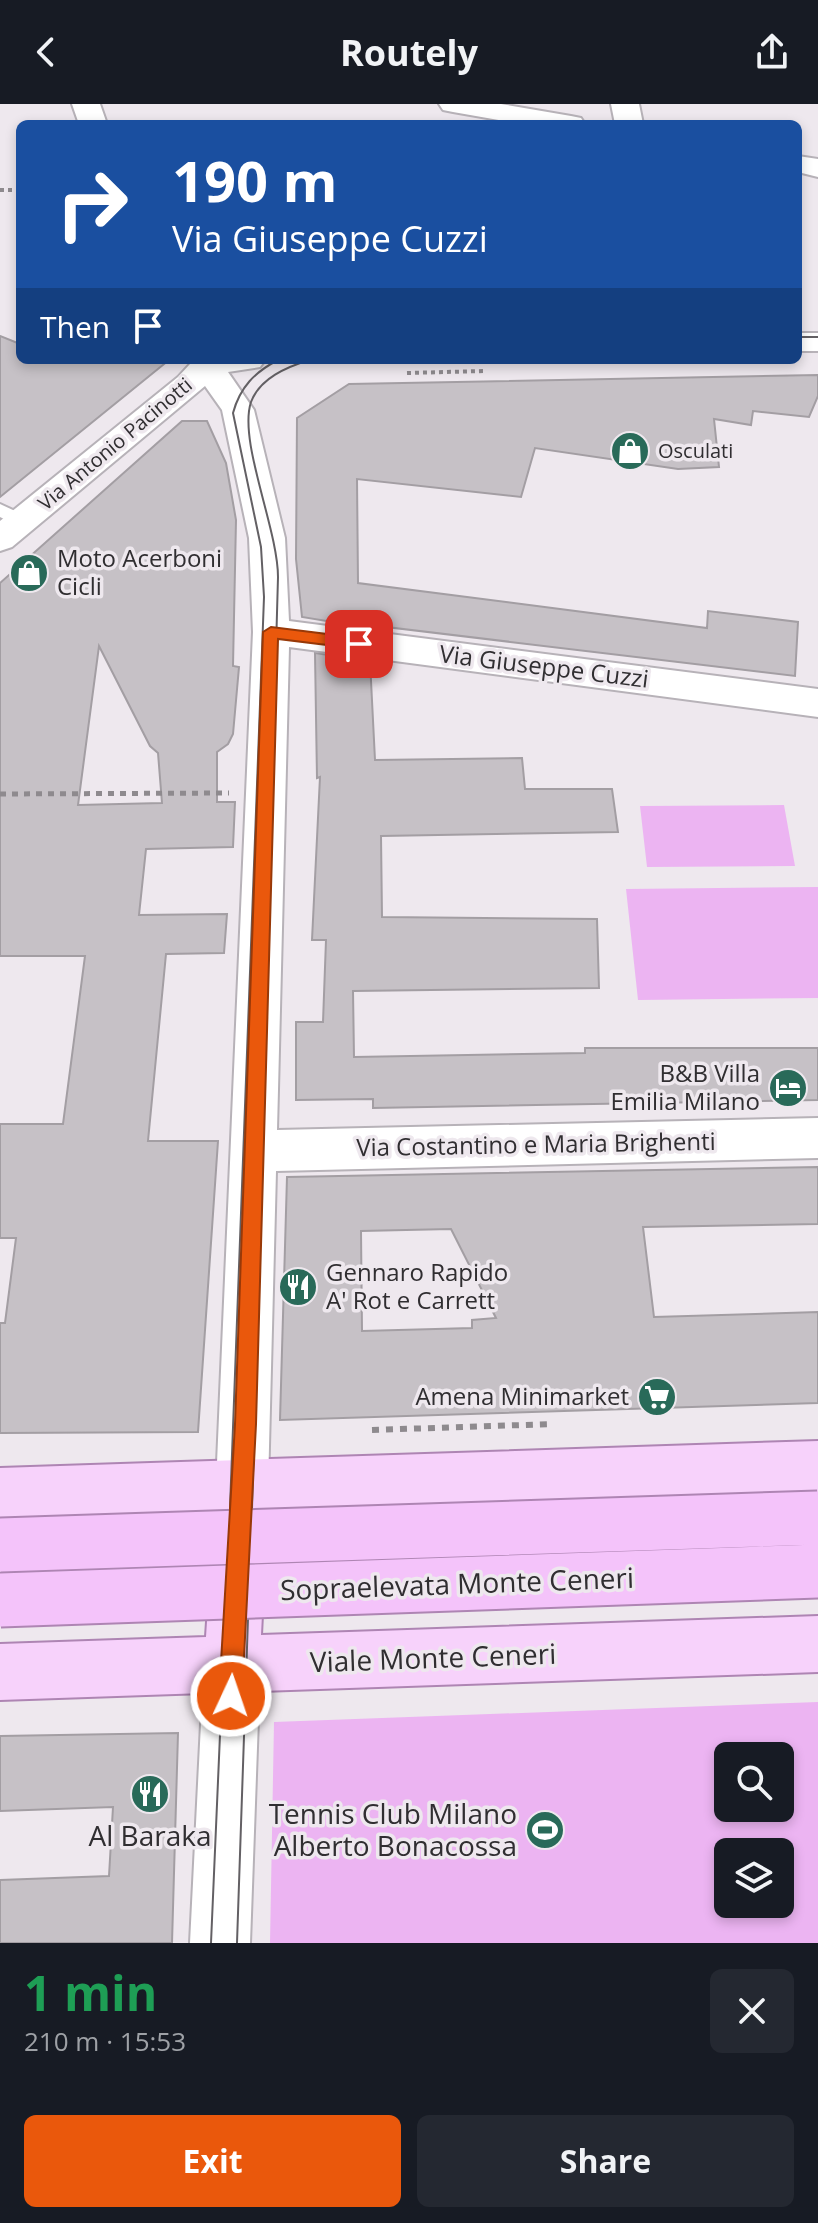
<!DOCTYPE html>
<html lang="en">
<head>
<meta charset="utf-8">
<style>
  :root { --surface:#171b24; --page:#242831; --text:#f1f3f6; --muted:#9ea1a6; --accent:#ea580c }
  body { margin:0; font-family:"Open Sans",sans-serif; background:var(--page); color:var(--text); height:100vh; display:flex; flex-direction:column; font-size:30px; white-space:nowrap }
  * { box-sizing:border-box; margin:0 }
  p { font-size:26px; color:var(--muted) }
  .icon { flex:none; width:44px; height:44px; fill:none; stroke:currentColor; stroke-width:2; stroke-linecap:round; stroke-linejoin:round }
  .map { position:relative; height:1839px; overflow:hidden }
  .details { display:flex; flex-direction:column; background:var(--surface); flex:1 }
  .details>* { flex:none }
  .top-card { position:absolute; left:16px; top:16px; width:786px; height:244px; border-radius:12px; box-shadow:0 4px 12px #0003; background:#1a4fa0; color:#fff; overflow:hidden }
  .controls { position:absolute; left:714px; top:1638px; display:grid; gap:16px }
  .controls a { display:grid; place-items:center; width:80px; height:80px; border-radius:12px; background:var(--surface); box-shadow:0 4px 12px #0003; font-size:40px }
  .pin { position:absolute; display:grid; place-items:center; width:68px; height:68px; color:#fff; margin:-34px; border-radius:16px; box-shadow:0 4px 12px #0006 }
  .me { position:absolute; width:88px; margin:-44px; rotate:3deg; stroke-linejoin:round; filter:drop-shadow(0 0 6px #0008) }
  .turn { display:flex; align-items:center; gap:28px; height:168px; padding:0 24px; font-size:36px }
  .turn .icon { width:104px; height:104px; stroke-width:2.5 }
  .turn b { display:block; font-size:56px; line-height:68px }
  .then { display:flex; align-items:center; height:76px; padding:0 24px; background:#0003; gap:16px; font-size:30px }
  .round { display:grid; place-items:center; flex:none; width:84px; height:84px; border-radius:12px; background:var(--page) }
  .headline { display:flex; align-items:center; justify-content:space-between; height:136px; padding:0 24px }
  h1 { font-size:48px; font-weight:700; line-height:60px; color:#1e9e55 }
  .cta { display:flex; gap:16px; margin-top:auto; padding:16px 24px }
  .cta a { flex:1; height:92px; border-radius:12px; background:var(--accent); color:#fff; font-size:32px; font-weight:700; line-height:92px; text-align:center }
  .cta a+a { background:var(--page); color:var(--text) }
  header { display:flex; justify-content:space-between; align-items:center; height:104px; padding:0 24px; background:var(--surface); font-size:36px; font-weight:700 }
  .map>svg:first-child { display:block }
  .green { fill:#ecb4f2; fill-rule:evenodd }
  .building { fill:#c6c1c6; stroke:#a39ea3; stroke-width:2; fill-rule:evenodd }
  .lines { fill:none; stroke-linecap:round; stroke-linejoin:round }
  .service-casing { stroke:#b7b2b8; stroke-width:4 }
  .minor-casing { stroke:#b7b2b8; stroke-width:4 }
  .primary-casing { stroke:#ae85b3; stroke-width:4 }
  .path-far2 { stroke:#8e8a8e; stroke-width:4; stroke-dasharray:4 4; stroke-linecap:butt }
  .path-far1 { stroke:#8e8a8e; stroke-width:5; stroke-dasharray:6 6; stroke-linecap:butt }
  .path { stroke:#8e8a8e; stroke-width:6; stroke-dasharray:7 7; stroke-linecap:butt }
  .service { fill:#fff; fill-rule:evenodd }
  .minor { fill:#fff; fill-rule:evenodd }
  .primary { fill:#f7d2fb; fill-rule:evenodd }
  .tram { stroke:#636064; stroke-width:2 }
  .trunk-bridge-casing { stroke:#ae85b3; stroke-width:57; stroke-linecap:butt }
  .trunk-bridge { stroke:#f4c3fa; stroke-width:53 }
  .route { fill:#ea580c; stroke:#983908; stroke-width:2 }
  .labels { text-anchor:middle; stroke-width:7; stroke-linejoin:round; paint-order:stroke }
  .far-street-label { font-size:20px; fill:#302e31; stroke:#eee8ee }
  .far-poi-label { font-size:20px; fill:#302e31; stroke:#eee8ee; text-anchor:start }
  .poi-label { font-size:24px; fill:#302e31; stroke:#eee8ee; text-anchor:start }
  .street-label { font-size:24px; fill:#302e31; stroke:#eee8ee }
  .near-street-label { font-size:28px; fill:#302e31; stroke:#eee8ee }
  .near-poi-label { font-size:28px; fill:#302e31; stroke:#eee8ee; text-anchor:end }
</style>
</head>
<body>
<header><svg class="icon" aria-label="back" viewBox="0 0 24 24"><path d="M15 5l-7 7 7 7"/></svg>Routely<svg class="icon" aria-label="share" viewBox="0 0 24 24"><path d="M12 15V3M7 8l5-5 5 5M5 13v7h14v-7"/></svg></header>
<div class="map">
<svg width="818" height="1839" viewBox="0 0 818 1839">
  <rect width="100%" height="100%" fill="#eee8ee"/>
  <path class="green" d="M784 701 795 762 647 763 640 702Z
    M818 783V894L638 896 626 785Z
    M818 1598V1839H270L274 1618ZM780 1652V1704H728V1652ZM780 1748V1800H728V1748Z"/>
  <path class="building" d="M0 232 20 240V256H169L0 393Z
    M818 271V292L809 313 753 307 751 321 714 315 719 363 678 365 535 344 521 393 357 375 358 479 707 524 708 507 798 518 795 572 369 521V524L302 513 296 455 297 314 349 280Z
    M182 317H207L226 359 236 416 233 562 239 563 233 630 228 640 217 648V698H235L233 743 146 745 139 811 227 810 224 849 166 850 148 1037H218L198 1328 0 1329V1219H5L16 1134H0V1020H63L85 852H0V479ZM99 542 150 642 158 649 162 699 78 701Z
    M315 549 370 557 375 656 522 654 525 685H612L618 728 381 732 382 813 597 815 599 884 353 887 354 953 585 949V944H818V996L373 1004V995L296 996V918H323L326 836H312L320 673 317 674Z
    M818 1063V1120L643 1123 654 1213 818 1208V1299L280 1316 287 1073ZM451 1125 496 1214 472 1216V1224L362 1227 361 1127Z
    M178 1629 172 1839H0V1776L109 1772 113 1703 0 1707V1632Z"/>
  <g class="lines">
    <defs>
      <path id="service" d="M0 400 28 413 31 417 28 421H16L0 413Z"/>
      <path id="minor" d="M72 0H100L107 20H79Z
        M439 0H501L571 12 581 14 585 20H522L453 8 443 6Z
        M611 0H639L643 20H615Z
        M798 52 818 55V73L798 68Z
        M798 229H818V247H798Z
        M187 256H265L260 263 228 268 254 306 285 434 289 517 818 585V613L289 543 277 1026 818 1014V1054L276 1067 268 1382 261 1401 242 1408 223 1401 216 1382 253 528 249 434 222 306 205 282 12 443 0 447V417L178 273 190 260Z
        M232 1532 252 1540 260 1560 250 1839H190L204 1560 212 1540Z"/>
      <path id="primary" d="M818 1337V1389L267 1407 261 1531 818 1512V1568L0 1596V1540L206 1533 214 1409 0 1416V1364Z"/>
    </defs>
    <use href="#service" class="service-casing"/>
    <use href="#minor" class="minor-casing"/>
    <use href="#primary" class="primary-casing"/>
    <path class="path-far2" d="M0 86H20
      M407 269 485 267"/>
    <path class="path-far1" d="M0 690 229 689"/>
    <path class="path" d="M372 1326 553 1320"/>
    <use href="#service" class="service"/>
    <use href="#minor" class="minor"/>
    <use href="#primary" class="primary"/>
    <path class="tram" d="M798 233H818
      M230 1404 264 493 261 443 233 309C240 283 255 268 278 256
      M252 1405 278 473C278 425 238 337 251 298 260 274 287 263 309 256
      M211 1839 225 1515
      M237 1839 248 1514"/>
    <defs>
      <path id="trunk-bridge" d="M0 1441 818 1414
        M0 1496 818 1467"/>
    </defs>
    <use href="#trunk-bridge" class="trunk-bridge-casing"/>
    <use href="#trunk-bridge" class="trunk-bridge"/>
  </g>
  <path class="route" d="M271 523 359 534 366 540 359 545 278 535 256 1320 242 1592 239 1600 231 1604 222 1600 219 1592 235 1320 263 528Z"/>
  <defs>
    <symbol id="shop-disc" viewBox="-11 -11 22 22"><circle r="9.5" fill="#296a59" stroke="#eee8ee"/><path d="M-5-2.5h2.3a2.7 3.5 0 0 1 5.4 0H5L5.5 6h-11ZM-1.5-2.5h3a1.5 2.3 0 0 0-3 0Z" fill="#fff"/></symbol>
    <symbol id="hotel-disc" viewBox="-11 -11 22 22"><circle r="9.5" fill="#296a59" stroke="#eee8ee"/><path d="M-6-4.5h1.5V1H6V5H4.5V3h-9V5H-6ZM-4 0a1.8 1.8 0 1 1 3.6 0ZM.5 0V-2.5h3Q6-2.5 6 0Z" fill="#fff"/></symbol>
    <symbol id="restaurant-disc" viewBox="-11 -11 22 22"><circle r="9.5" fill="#296a59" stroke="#eee8ee"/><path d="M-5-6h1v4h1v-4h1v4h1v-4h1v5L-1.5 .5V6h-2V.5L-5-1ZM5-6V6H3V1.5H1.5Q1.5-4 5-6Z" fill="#fff"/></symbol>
    <symbol id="supermarket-disc" viewBox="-11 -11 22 22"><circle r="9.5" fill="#296a59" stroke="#eee8ee"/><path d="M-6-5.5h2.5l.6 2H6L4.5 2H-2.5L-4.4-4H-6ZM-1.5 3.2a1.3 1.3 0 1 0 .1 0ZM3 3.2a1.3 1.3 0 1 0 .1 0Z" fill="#fff"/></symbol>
    <symbol id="stadium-disc" viewBox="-11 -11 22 22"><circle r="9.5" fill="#296a59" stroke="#eee8ee"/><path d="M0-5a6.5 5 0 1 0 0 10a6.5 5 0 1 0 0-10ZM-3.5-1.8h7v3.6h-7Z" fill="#fff"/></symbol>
  </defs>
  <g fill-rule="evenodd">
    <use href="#shop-disc" x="608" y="325" width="44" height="44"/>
    <use href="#shop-disc" x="7" y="447" width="44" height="44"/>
    <use href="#hotel-disc" x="766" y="962" width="44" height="44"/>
    <use href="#restaurant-disc" x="276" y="1161" width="44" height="44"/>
    <use href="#supermarket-disc" x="635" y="1271" width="44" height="44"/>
    <use href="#restaurant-disc" x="128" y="1668" width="44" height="44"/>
    <use href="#stadium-disc" x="523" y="1704" width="44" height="44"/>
  </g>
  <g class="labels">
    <g class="far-street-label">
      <text transform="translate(115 340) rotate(-40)" y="7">Via Antonio Pacinotti</text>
    </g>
    <g class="far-poi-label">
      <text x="658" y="354">Osculati</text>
    </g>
    <g class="poi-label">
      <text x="57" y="463">Moto Acerboni<tspan x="57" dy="28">Cicli</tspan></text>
      <text x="760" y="978" text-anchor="end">B&amp;B Villa<tspan x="760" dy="28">Emilia Milano</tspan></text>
      <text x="326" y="1177">Gennaro Rapido<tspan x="326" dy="28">A' Rot e Carrett</tspan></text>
      <text x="629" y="1301" text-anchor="end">Amena Minimarket</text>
    </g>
    <g class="street-label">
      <text transform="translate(544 563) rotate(7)" y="8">Via Giuseppe Cuzzi</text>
      <text transform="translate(536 1041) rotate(-1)" y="8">Via Costantino e Maria Brighenti</text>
    </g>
    <g class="near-street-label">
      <text transform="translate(457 1480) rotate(-2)" y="10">Sopraelevata Monte Ceneri</text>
      <text transform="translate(433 1554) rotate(-2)" y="10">Viale Monte Ceneri</text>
    </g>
    <g class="near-poi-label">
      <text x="517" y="1720">Tennis Club Milano<tspan x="517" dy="32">Alberto Bonacossa</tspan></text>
      <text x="150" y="1742" text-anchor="middle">Al Baraka</text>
    </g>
  </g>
</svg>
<div class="controls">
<a><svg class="icon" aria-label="search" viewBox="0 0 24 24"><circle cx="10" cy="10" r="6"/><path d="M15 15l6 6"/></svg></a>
<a><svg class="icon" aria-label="layers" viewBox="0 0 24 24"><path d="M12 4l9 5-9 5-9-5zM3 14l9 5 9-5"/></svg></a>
</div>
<div class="pin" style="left:359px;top:540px;background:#d93025"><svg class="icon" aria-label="arrive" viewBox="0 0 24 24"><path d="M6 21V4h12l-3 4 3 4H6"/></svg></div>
<svg class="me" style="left:231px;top:1592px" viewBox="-20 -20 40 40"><circle r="17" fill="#ea580c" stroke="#fff" stroke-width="3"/><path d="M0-11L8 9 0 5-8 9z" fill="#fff"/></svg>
<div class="top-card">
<div class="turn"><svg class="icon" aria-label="right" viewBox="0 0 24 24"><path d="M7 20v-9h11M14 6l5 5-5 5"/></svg><div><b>190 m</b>Via Giuseppe Cuzzi</div></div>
<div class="then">Then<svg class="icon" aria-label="arrive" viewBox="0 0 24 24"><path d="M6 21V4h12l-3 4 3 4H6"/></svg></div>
</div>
</div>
<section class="details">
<div class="headline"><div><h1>1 min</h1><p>210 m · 15:53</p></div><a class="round"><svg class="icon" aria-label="close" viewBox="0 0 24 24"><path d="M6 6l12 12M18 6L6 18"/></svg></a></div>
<div class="cta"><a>Exit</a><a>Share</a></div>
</section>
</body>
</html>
